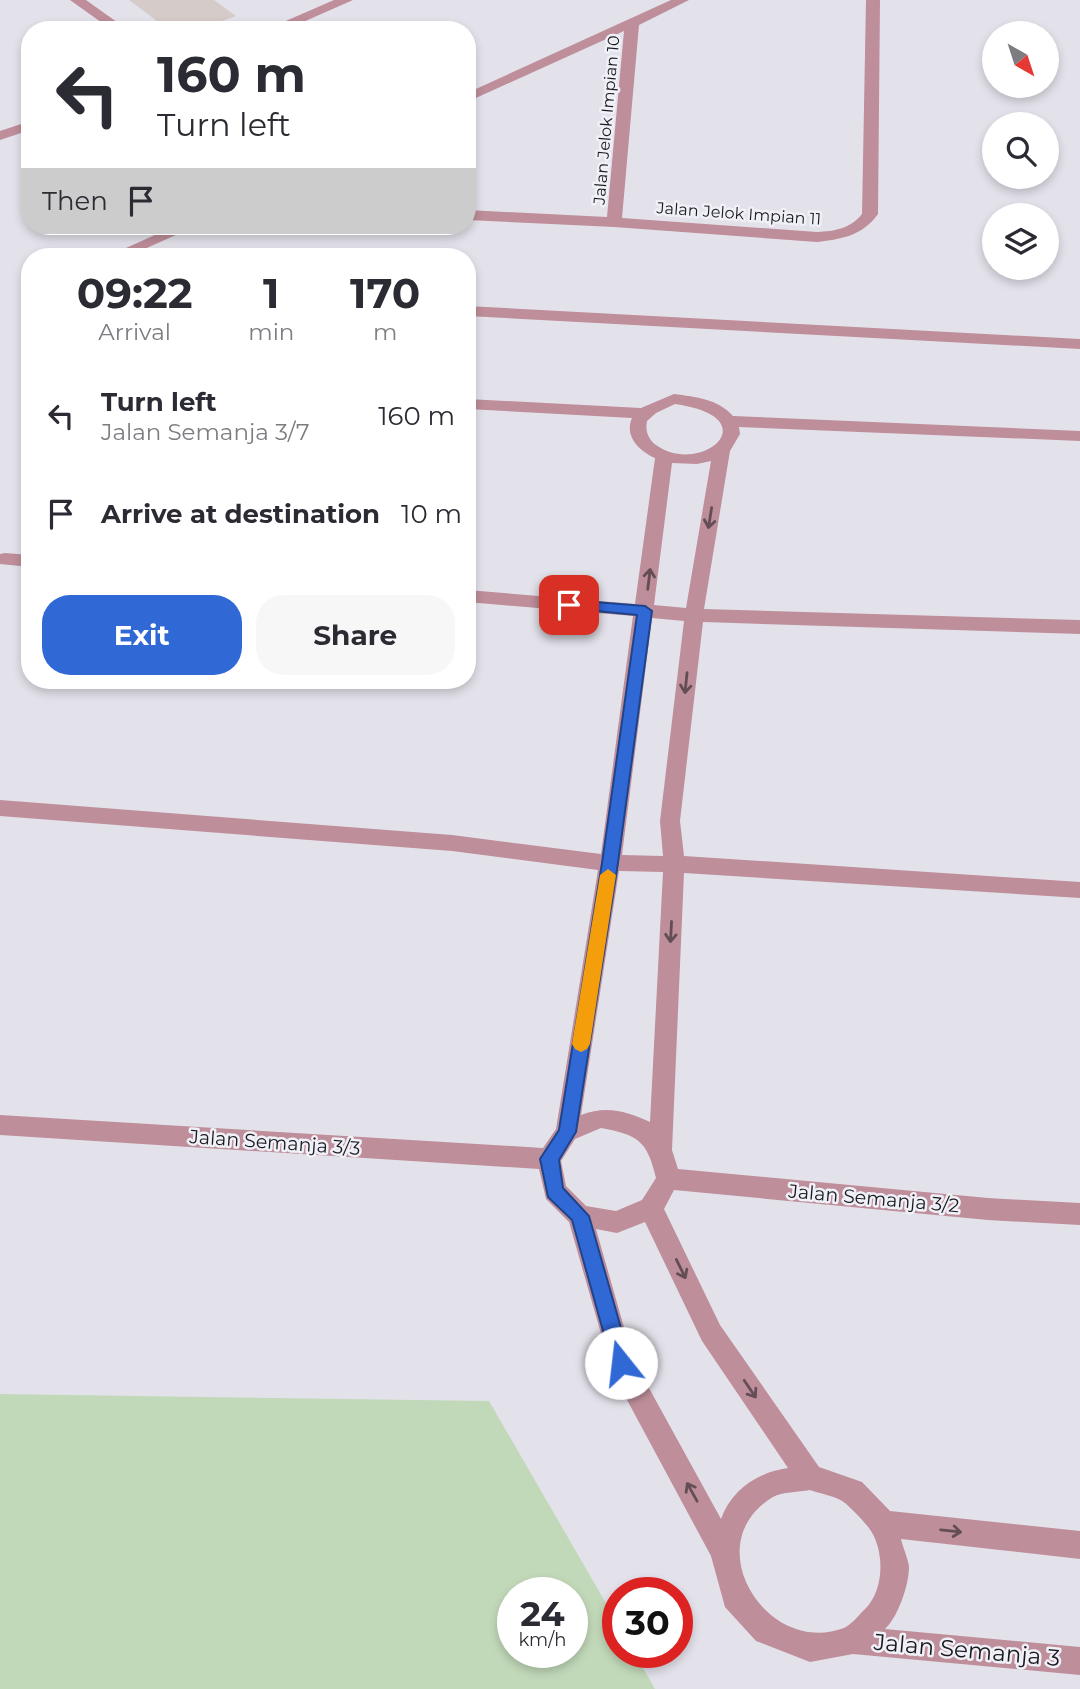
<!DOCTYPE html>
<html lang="en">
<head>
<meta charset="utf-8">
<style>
  :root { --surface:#fff; --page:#f7f7f7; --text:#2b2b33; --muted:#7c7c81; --accent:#3068d6 }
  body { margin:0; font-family:Montserrat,sans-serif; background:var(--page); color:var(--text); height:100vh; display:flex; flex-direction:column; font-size:26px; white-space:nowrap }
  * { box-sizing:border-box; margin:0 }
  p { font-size:23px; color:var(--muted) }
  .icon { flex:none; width:38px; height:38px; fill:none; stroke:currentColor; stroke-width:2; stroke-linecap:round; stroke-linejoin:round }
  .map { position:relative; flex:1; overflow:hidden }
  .details { position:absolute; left:21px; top:248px; width:455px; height:441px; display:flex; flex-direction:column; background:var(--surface); border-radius:28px; box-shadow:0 4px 10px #0003 }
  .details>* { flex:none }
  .top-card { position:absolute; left:21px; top:21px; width:455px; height:214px; border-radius:28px; box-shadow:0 4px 10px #0003; background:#fff; color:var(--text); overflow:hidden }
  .needle { width:46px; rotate:141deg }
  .controls { position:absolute; left:982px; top:21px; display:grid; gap:14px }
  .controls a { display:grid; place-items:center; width:77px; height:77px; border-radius:50%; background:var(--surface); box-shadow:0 4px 10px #0003; font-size:35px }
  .speed { position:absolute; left:497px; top:1577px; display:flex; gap:14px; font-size:35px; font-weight:700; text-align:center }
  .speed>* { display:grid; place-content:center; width:91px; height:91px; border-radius:50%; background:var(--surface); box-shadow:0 4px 10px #0003; line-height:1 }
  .speed small { font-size:18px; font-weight:400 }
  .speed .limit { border:10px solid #d22; background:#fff; color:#111 }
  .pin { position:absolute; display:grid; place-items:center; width:60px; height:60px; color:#fff; margin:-30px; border-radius:14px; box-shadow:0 4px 10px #0006 }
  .me { position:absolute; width:77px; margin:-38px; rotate:344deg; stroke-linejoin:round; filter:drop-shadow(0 0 5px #0008) }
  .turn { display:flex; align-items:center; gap:24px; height:147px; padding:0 21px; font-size:32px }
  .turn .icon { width:91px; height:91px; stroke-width:2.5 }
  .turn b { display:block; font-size:49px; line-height:60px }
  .then { display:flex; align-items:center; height:66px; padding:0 21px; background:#0003; gap:14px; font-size:26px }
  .eta { display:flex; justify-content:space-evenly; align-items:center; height:119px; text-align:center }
  .eta b { font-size:42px; font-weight:700; line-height:49px }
  .button { display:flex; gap:14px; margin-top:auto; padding:14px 21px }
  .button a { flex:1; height:80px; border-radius:28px; background:var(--accent); color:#fff; font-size:28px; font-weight:700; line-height:80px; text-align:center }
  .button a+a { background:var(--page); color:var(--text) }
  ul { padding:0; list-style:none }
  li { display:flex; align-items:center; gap:21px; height:98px; padding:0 21px }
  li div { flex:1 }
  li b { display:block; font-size:26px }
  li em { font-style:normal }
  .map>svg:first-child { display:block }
  .green { fill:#c2d9b9; fill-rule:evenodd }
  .building { fill:#d5cbc8 }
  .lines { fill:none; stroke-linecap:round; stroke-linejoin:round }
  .minor { fill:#be8e9a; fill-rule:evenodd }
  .oneway { stroke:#644e55 }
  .route { fill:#3068d6; stroke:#1f448b; stroke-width:2 }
  .slow { fill:#f59e0b }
  .labels { text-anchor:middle; stroke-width:5; stroke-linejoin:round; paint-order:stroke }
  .far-street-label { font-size:16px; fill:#1a1a1d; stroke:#f0f0f8 }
  .street-label { font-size:19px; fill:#1a1a1d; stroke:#f0f0f8 }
  .near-street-label { font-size:23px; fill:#1a1a1d; stroke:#f0f0f8 }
</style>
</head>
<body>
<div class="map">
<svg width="1080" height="1689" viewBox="0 0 1080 1689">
  <rect width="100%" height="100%" fill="#e3e2eb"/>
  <path class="green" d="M0 1394 489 1401 618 1624V1652H634L655 1689H0ZM513 1592H572V1652H513Z"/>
  <path class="building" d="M129 0H214L236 16 197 30H169Z"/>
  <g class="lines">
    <path class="minor" d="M70 0H86L128 30H112Z
      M334 0H353L285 30H265Z
      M671 0H689L639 25 622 218 817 232C835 231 850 229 862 214L866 0H880L878 214C862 236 842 239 817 242L614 227 467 220V210L607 217 624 31 467 102V93Z
      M30 121V130L0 140V131Z
      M175 226H196L131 255 125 257 117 252Z
      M467 306 1080 339V349L467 316Z
      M674 394C696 397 718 399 733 416L1080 431V441L739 427 740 434 730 451 704 609 1080 620V634L703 622 680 821 684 856 1080 882V898L684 873 672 1150 678 1169 988 1198 1080 1203V1225L988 1220 674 1190 664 1209 720 1325 819 1467 862 1482 890 1511 1080 1531V1559L901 1539C903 1548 908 1558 909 1567 909 1585 898 1617 885 1629L1080 1647V1675L853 1654 810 1662 756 1641 725 1607 711 1556 612 1372 569 1222 546 1199 539 1169 0 1135V1115L543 1148 556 1129 598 870 452 851 0 816V800L452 835 601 854 633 616 467 602V590L635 604 655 458C639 451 624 436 632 418L467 409V399L641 408ZM675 404C771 418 700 477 656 445 648 439 645 431 647 421L656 413ZM711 461 686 608 654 605 672 463 697 464ZM652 618 684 621 660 821 663 856 622 855ZM619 871 663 872 650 1122C627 1111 606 1105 581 1115ZM601 1128C638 1135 647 1140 656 1178L642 1200 616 1211 586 1206 566 1186 561 1161 575 1139ZM645 1222 702 1341 788 1468C758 1472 731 1490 721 1519L633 1359 596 1229 617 1233ZM810 1490C821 1494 836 1496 845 1503 853 1510 865 1522 871 1531 885 1553 884 1592 864 1610 858 1616 851 1625 844 1628 766 1657 696 1543 773 1497 782 1492 799 1492 810 1490Z
      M5 553 30 555V567L0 564V554Z"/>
  </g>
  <defs><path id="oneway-shaft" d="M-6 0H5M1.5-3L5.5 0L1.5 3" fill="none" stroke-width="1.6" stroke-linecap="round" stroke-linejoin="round" transform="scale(1.75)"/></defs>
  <g class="oneway">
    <use href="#oneway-shaft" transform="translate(710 518) rotate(99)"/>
    <use href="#oneway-shaft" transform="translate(649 579) rotate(-83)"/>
    <use href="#oneway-shaft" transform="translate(686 683) rotate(96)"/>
    <use href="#oneway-shaft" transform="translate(671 932) rotate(93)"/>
    <use href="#oneway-shaft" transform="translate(681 1269) rotate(64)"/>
    <use href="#oneway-shaft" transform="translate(750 1389) rotate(56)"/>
    <use href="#oneway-shaft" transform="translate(692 1492) rotate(-119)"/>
    <use href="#oneway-shaft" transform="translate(951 1531) rotate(6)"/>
  </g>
  <path class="route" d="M569 600 645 606 652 611 618 863 576 1132 559 1160 563 1188 589 1216 631 1363 628 1369 621 1372 614 1369 612 1363 572 1220 548 1197 540 1159 559 1130 602 863 637 615 564 608V601Z"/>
  <path class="slow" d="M608 869 616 875 590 1044 587 1049 581 1052 575 1049 572 1044 600 875Z"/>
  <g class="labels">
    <g class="far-street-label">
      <text transform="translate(606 120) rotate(-85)" y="6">Jalan Jelok Impian 10</text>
      <text transform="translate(739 213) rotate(4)" y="6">Jalan Jelok Impian 11</text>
    </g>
    <g class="street-label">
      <text transform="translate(275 1142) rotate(4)" y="7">Jalan Semanja 3/3</text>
      <text transform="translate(874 1198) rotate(5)" y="7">Jalan Semanja 3/2</text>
    </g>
    <g class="near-street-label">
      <text transform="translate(967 1650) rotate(5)" y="8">Jalan Semanja 3</text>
    </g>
  </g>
</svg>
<div class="controls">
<a><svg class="needle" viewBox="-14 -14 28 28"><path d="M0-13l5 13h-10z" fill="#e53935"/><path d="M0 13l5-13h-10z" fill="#7c7c81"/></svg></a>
<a><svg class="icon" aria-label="search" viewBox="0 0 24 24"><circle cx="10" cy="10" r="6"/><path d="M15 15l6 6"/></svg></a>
<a><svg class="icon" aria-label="layers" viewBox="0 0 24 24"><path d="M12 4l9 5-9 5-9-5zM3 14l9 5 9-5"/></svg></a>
</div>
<div class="speed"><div>24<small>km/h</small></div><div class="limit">30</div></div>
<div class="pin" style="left:569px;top:605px;background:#d93025"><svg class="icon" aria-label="arrive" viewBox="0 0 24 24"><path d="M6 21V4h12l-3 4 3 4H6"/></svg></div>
<svg class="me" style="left:621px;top:1363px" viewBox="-20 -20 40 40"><circle r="19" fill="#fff"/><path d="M0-13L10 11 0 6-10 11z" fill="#3068d6"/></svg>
<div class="top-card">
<div class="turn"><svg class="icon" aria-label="left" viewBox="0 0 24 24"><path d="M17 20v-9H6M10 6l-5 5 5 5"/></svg><div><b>160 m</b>Turn left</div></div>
<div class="then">Then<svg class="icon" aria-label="arrive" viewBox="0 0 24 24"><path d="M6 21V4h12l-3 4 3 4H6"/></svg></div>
</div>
<section class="details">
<div class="eta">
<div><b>09:22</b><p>Arrival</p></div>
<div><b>1</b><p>min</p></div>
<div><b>170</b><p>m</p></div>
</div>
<ul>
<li><svg class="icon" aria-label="left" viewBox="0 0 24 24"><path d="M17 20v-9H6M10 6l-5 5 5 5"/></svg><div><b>Turn left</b><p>Jalan Semanja 3/7</p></div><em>160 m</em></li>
<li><svg class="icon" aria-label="arrive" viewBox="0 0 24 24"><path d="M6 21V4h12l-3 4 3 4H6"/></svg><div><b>Arrive at destination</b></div><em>10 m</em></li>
</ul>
<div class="button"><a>Exit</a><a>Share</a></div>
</section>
</div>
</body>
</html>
